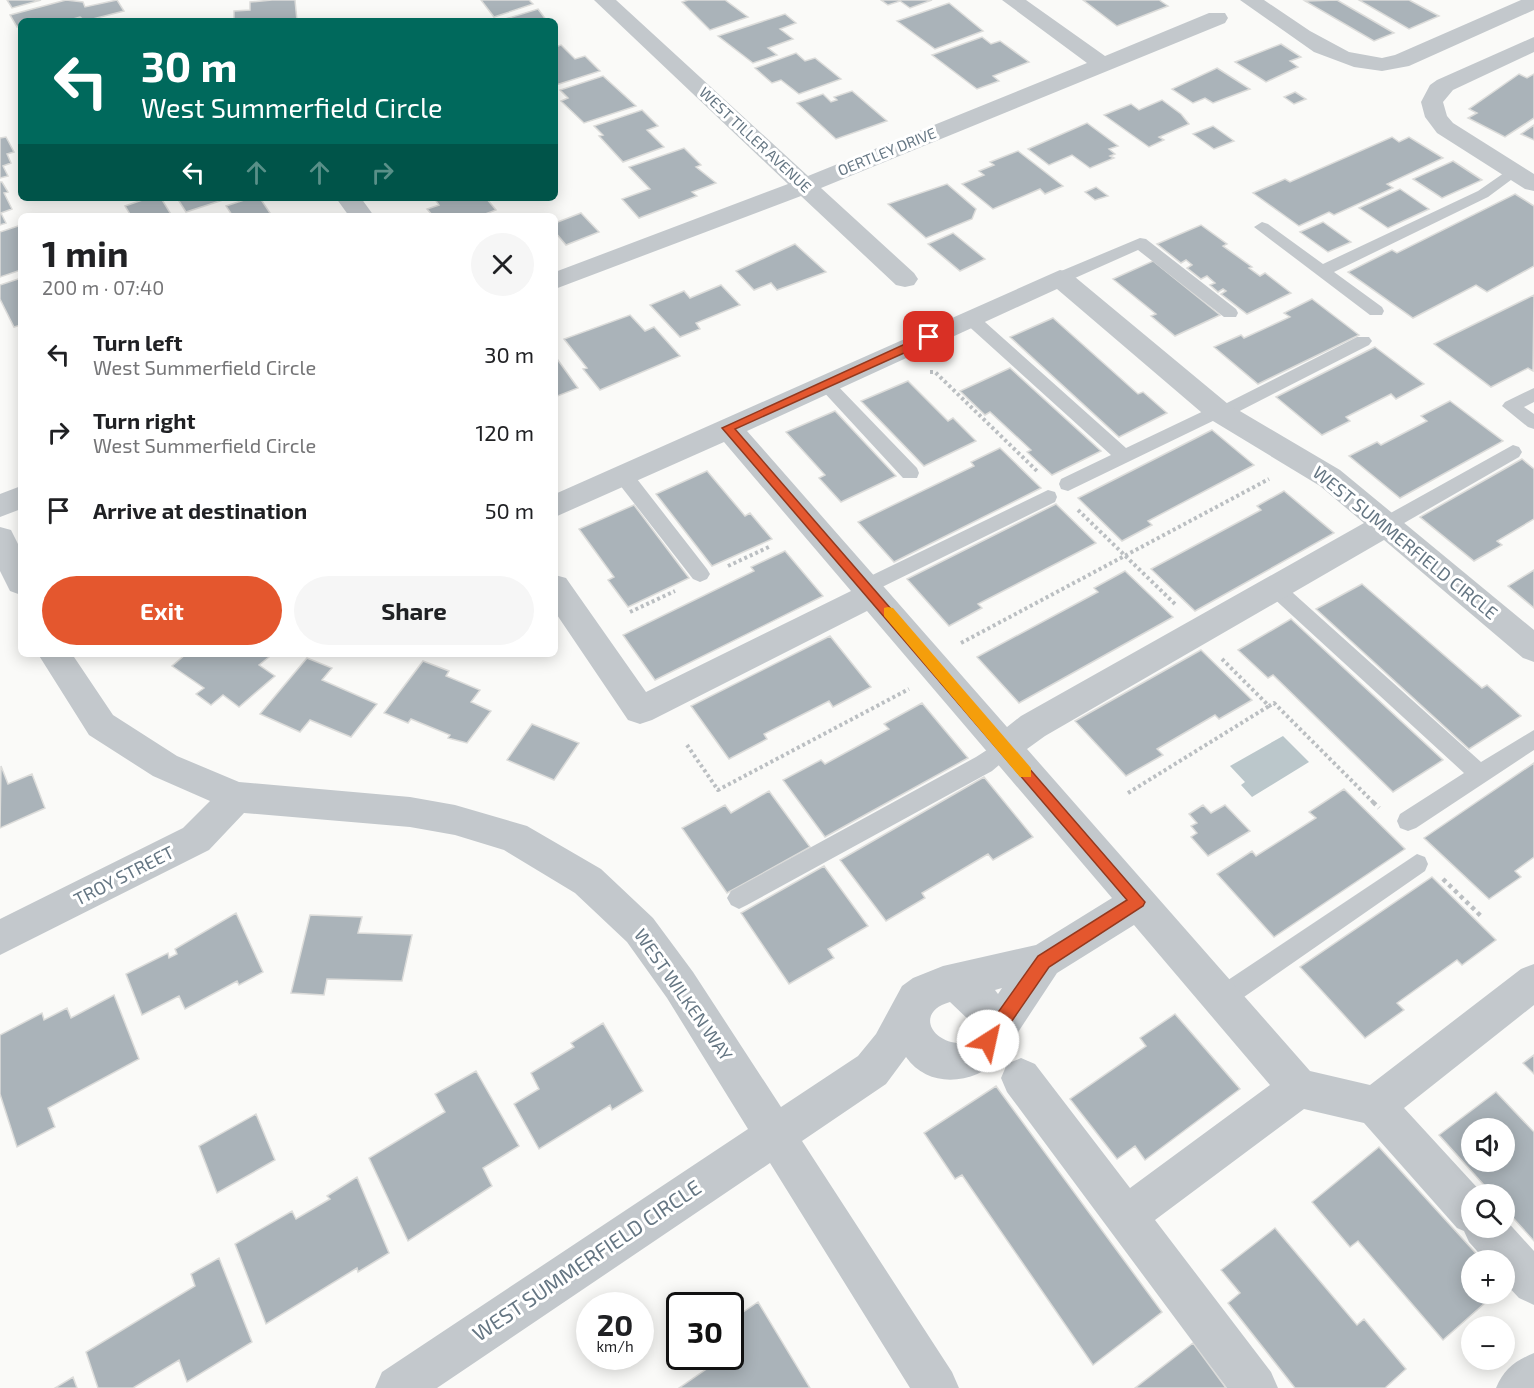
<!DOCTYPE html>
<html lang="en">
<head>
<meta charset="utf-8">
<style>
  :root { --surface:#fff; --page:#f6f6f6; --text:#202124; --muted:#757577; --accent:#e4572e }
  body { margin:0; font-family:"Exo 2",sans-serif; background:var(--page); color:var(--text); height:100vh; display:flex; flex-direction:column; font-size:22px; white-space:nowrap }
  * { box-sizing:border-box; margin:0 }
  p { font-size:20px; color:var(--muted) }
  .icon { flex:none; width:33px; height:33px; fill:none; stroke:currentColor; stroke-width:2; stroke-linecap:round; stroke-linejoin:round }
  .map { position:relative; flex:1; overflow:hidden }
  .panel { position:absolute; left:18px; top:213px; width:540px; height:444px; display:flex; flex-direction:column; background:var(--surface); border-radius:9px; box-shadow:0 3px 15px #0003 }
  .panel>* { flex:none }
  .hud { position:absolute; left:18px; top:18px; width:540px; height:183px; border-radius:9px; box-shadow:0 3px 15px #0003; background:#00695c; color:#fff; overflow:hidden }
  .buttons { position:absolute; left:1461px; top:1118px; display:grid; gap:12px }
  .buttons a { display:grid; place-items:center; width:54px; height:54px; border-radius:50%; background:var(--surface); box-shadow:0 3px 15px #0003; font-size:30px }
  .speed { position:absolute; left:576px; top:1292px; display:flex; gap:12px; font-size:30px; font-weight:700; text-align:center }
  .speed>* { display:grid; place-content:center; width:78px; height:78px; border-radius:50%; background:var(--surface); box-shadow:0 3px 15px #0003; line-height:1 }
  .speed small { font-size:15px; font-weight:400 }
  .speed .limit { border:3px solid #111; border-radius:9px; background:#fff; color:#111 }
  .pin { position:absolute; display:grid; place-items:center; width:51px; height:51px; color:#fff; margin:-26px; border-radius:12px; box-shadow:0 3px 9px #0006 }
  .me { position:absolute; width:66px; margin:-33px; rotate:35deg; stroke-linejoin:round; filter:drop-shadow(0 0 4px #0008) }
  .turn { display:flex; align-items:center; gap:21px; height:126px; padding:0 24px; font-size:27px }
  .turn .icon { width:78px; height:78px; stroke-width:2.5 }
  .turn b { display:block; font-size:42px; line-height:51px }
  .lanes { display:flex; align-items:center; height:57px; padding:0 24px; background:#0003; justify-content:center; gap:30px; direction:ltr }
  .lanes .off { opacity:.35 }
  .round { display:grid; place-items:center; flex:none; width:63px; height:63px; border-radius:32px; background:var(--page) }
  .headline { display:flex; align-items:center; justify-content:space-between; height:102px; padding:0 24px }
  h1 { font-size:36px; font-weight:700; line-height:45px }
  .primary-button { display:flex; gap:12px; margin-top:auto; padding:12px 24px }
  .primary-button a { flex:1; height:69px; border-radius:36px; background:var(--accent); color:#fff; font-size:24px; font-weight:700; line-height:69px; text-align:center }
  .primary-button a+a { background:var(--page); color:var(--text) }
  ul { padding:0; list-style:none }
  li { display:flex; align-items:center; gap:18px; height:78px; padding:0 24px }
  li div { flex:1 }
  li b { display:block; font-size:22px }
  li em { font-style:normal }
  .map>svg:first-child { display:block }
  .water { fill:#bbc7cb }
  .building { fill:#aab3b9; stroke:#dcdcda; stroke-width:1.5; fill-rule:evenodd }
  .lines { fill:none; stroke-linecap:round; stroke-linejoin:round }
  .path-far1 { stroke:#bbbfc2; stroke-width:4; stroke-dasharray:3 3; stroke-linecap:butt }
  .path { stroke:#bbbfc2; stroke-width:4.5; stroke-dasharray:4 4; stroke-linecap:butt }
  .service { fill:#c3c8cc; fill-rule:evenodd }
  .minor { fill:#c3c8cc; fill-rule:evenodd }
  .route { fill:#e4572e; stroke:#94391e; stroke-width:1.5 }
  .slow { fill:#f59e0b }
  .labels { text-anchor:middle; stroke-width:6; stroke-linejoin:round; paint-order:stroke }
  .far-street-label { font-size:15px; fill:#657683; stroke:#fff }
  .street-label { font-size:18px; fill:#657683; stroke:#fff }
  .near-street-label { font-size:21px; fill:#657683; stroke:#fff }
</style>
</head>
<body>
<div class="map">
<svg width="1534" height="1388" viewBox="0 0 1534 1388">
  <rect width="100%" height="100%" fill="#fafaf8"/>
  <path class="water" d="M1283 736 1309 762 1252 797 1241 785 1245 782 1230 766Z"/>
  <path class="building" d="M7 0H41L12 8Z
    M66 0 83 2 85 7 117 0 124 11 85 21 80 17 66 21H21V25L17 27 10 15Z
    M272 0H295L297 21H234V11L250 10V2Z
    M481 0H529L533 4 494 17Z
    M688 0H725L748 17 710 30 682 2Z
    M881 0H932L910 8 900 1 888 5Z
    M1083 0H1159L1168 6 1117 26Z
    M1337 0 1394 33 1374 41 1305 1Z
    M1359 0H1409L1439 16 1409 29Z
    M949 3 983 31 935 49 897 21Z
    M538 9 547 21H499Z
    M785 14 796 23 780 29 793 39 768 48 777 55 753 63 718 36Z
    M982 37 991 44 1000 41 1029 62 993 76 999 81 977 89 932 55Z
    M1281 44 1301 57 1290 61 1298 67 1266 82 1235 62Z
    M561 45 575 59 585 56 600 71 556 85 555 47Z
    M796 53 805 61 815 58 841 79 799 94 781 80 772 83 755 68Z
    M1217 68 1250 89 1213 103 1205 98 1193 103 1172 89Z
    M1519 74 1527 78 1534 74V118L1505 137 1468 118 1477 113 1469 109Z
    M603 76 636 106 584 123 561 101 568 98 560 90Z
    M852 91 887 121 836 139 797 103 823 94 831 102 837 100 834 97Z
    M1295 92 1306 99 1294 104 1284 97Z
    M1162 100 1181 114 1189 124 1159 137 1164 140 1149 147 1104 115 1131 104 1139 110Z
    M642 110 658 126 647 130 664 147 623 162 599 136 603 135 594 126Z
    M1087 123 1118 146 1109 149 1115 154 1110 156 1114 158 1090 168 1072 155 1049 165 1028 149Z
    M1534 125V140L1521 134Z
    M1213 126 1234 141 1214 149 1193 134Z
    M6 137 14 152 7 154 11 163 3 166 8 176 0 178V138Z
    M1392 137 1399 142 1409 137 1443 158 1387 184 1393 188 1334 215 1329 212 1299 226 1253 193 1285 179 1290 182Z
    M684 148 701 165 696 167 716 183 692 192 697 196 639 218 622 199 650 189 629 167Z
    M1018 151 1063 186 1045 194 1040 189 993 209 962 184 984 175 979 171 994 165 990 162Z
    M1453 161 1482 180 1442 198 1413 179Z
    M0 182H2L8 192 4 193 12 209 1 213 6 223 0 225Z
    M947 184 976 209 972 219 926 238 888 204Z
    M1096 187 1108 196 1095 200 1085 192Z
    M1400 189 1429 209 1388 228 1359 208Z
    M1515 194 1534 206V266L1487 292 1476 285 1413 318 1348 272 1392 250 1397 253Z
    M148 198H161L172 216H131L125 206Z
    M177 198H229L186 212Z
    M250 198H260L272 216H230L232 215 226 206Z
    M434 198H486L496 210 480 216H433L427 209 439 205Z
    M581 213 599 232 566 245 555 232V223Z
    M1323 222 1351 242 1328 252 1300 232Z
    M21 225V270L0 277V232Z
    M1201 225 1227 244 1223 246 1252 267 1249 268 1260 276 1265 273 1291 293 1247 314 1221 294 1226 291 1223 289 1218 292 1210 285 1215 283 1207 276 1201 279 1187 268 1192 265 1186 260 1181 263 1157 244Z
    M953 233 985 259 960 271 928 244Z
    M795 244 826 272 777 290 771 283 754 290 736 271Z
    M1153 261 1220 315 1175 336 1151 316 1156 314 1113 279Z
    M21 278V325L14 327 0 299V285Z
    M721 285 740 305 696 323 700 329 680 337 650 305 684 291 690 298Z
    M1534 295 1533 371 1528 368 1491 387 1434 344Z
    M1312 299 1359 335 1258 384 1214 347 1241 335 1244 338 1290 317 1284 313Z
    M630 315 645 331 654 327 680 356 600 390 583 369 587 368 564 339Z
    M1053 318 1138 394 1143 392 1167 413 1119 437 1010 337Z
    M1375 347 1424 384 1396 399 1391 394 1346 417 1350 421 1322 435 1276 397Z
    M555 356 578 388 555 397Z
    M1010 368 1101 451 1052 475 1027 452 1031 450 990 412 985 415 960 391Z
    M908 381 948 421 953 418 976 441 924 466 861 401Z
    M1450 401 1503 441 1400 498 1349 456 1377 442 1381 445 1427 421 1421 416Z
    M835 411 896 476 841 502 819 478 825 475 786 432Z
    M1212 430 1254 465 1148 521 1152 525 1122 541 1078 498Z
    M1000 448 1041 488 894 562 858 522 974 466 971 462Z
    M1522 459 1534 469V519L1497 541 1502 545 1474 561 1420 517Z
    M707 471 745 516 750 513 772 539 712 566 656 494Z
    M1284 491 1334 533 1195 611 1151 569 1261 510 1257 506Z
    M1056 504 1096 543 978 604 982 608 949 626 907 579Z
    M634 505 689 578 628 607 608 580 614 577 579 529Z
    M785 551 823 596 655 680 623 635 754 571 751 567Z
    M1534 570V608L1508 586Z
    M1125 571 1173 617 1019 703 977 657 1098 592 1094 588Z
    M1362 584 1482 688 1487 685 1521 716 1469 749 1316 609Z
    M1291 619 1443 760 1393 792 1273 675 1268 678 1238 650Z
    M830 636 871 687 833 707 829 701 764 734 767 739 729 759 691 706Z
    M1201 650 1252 700 1219 719 1215 715 1157 749 1163 755 1126 776 1075 721Z
    M186 654H265L269 657 259 665 275 676 239 707 223 695 211 705 196 694 204 688 172 666Z
    M307 658 332 668 322 680 377 704 351 737 310 720 300 732 260 714Z
    M423 661 449 671 446 676 480 690 471 702 491 711 467 743 448 738 450 735 411 719 408 723 384 713Z
    M922 703 968 758 825 837 783 780 821 760 825 764 889 729 884 724Z
    M532 724 579 743 554 780 507 760Z
    M1534 763V857L1515 871 1521 877 1489 899 1424 838Z
    M1 766 8 784 32 774 45 808 0 828Z
    M984 777 1033 837 993 860 988 854 922 893 925 898 886 921 840 860Z
    M1344 789 1405 849 1274 937 1217 874 1252 851 1256 856 1316 818 1309 812Z
    M769 791 810 847 727 893 682 828 725 805 731 813Z
    M1203 805 1211 813 1225 805 1250 831 1208 856 1191 837 1197 833 1191 826 1197 823 1189 814Z
    M824 866 868 926 828 949 834 958 789 984 741 913Z
    M1432 877 1496 940 1462 965 1457 960 1397 1003 1404 1010 1365 1038 1300 967Z
    M236 913 263 972 239 985 237 981 185 1009 179 996 142 1015 126 974 168 953 169 958 177 954 175 949Z
    M310 915 362 917 358 933 412 935 402 981 327 979 324 995 291 993Z
    M114 995 139 1059 48 1108 55 1127 17 1147 0 1094V1035L42 1013 44 1020 67 1008 71 1018Z
    M1175 1014 1240 1089 1145 1160 1135 1146 1117 1159 1070 1099 1146 1046 1140 1038Z
    M603 1023 643 1091 612 1110 610 1105 539 1149 514 1104 539 1089 531 1073 574 1047 571 1043Z
    M1534 1055V1074L1523 1063Z
    M476 1071 519 1146 483 1168 492 1186 408 1241 369 1158 445 1112 435 1094Z
    M996 1086 1162 1312 1093 1365 962 1175 955 1179 924 1133Z
    M1496 1092 1534 1132V1241L1504 1208V1194H1492L1439 1135ZM1472 1128H1504V1161H1472Z
    M256 1114 275 1160 217 1193 199 1146Z
    M1379 1147 1482 1260H1472V1293L1494 1295 1443 1340 1358 1241 1350 1247 1312 1202Z
    M357 1177 389 1253 358 1272 357 1268 266 1324 235 1244 292 1211 296 1219 330 1199 327 1196Z
    M1275 1228 1357 1325 1364 1319 1406 1369 1385 1388H1295L1228 1303 1240 1293 1221 1270Z
    M219 1258 252 1342 187 1382 179 1360 133 1388H98L86 1352 195 1286 191 1274Z
    M758 1302 810 1388H679L715 1363 711 1356H730V1321Z
    M1193 1343 1226 1388H1135Z
    M73 1377 77 1388H55Z"/>
  <g class="lines">
    <path class="path-far1" d="M930 372H935L1038 472
      M1078 510 1176 605
      M728 566 771 546
      M630 612 675 591
      M961 643 1269 479
      M1222 659 1269 706 1274 703 1375 804
      M687 745 718 790 909 689
      M1128 793 1269 706"/>
    <path class="path" d="M1373 802 1379 808
      M1443 879 1483 918"/>
    <path class="service" d="M1514 166 1522 171 1519 174 1488 197 1334 272 1382 307 1384 311 1382 315H1370L1254 227 1262 222 1268 224 1323 264 1478 191Z
      M1140 238 1146 239 1236 309 1238 313 1236 317H1224L1138 250 1066 282H1054L1052 278 1054 274Z
      M970 312 976 314 1126 448 1212 407 1221 406 1357 337H1369L1372 341 1369 345 1228 417 1219 418 1068 491 1061 489 1059 484 1061 479 1111 455 964 322 962 318 964 314Z
      M826 378 832 380 917 468 919 473 917 478H903L820 388 817 384Z
      M1534 388V402L1524 407 1534 414V429L1528 427 1502 406 1505 402Z
      M1513 445 1519 447 1522 452 1519 457 1392 530H1378L1375 525 1378 520Z
      M623 468 630 470 707 569 710 574 707 579 700 582 693 579 616 480 614 475 616 470Z
      M1048 490 1055 492 1057 497 1055 502 872 592 865 595 858 592 855 587 858 582Z
      M1276 581 1283 584 1481 762 1534 730V750L1416 828 1408 831 1400 828 1397 821 1400 814 1464 773 1269 594 1266 589 1269 584Z
      M1004 739 1012 742 1015 748 1012 754 992 771 747 905 739 909 731 905 727 898 731 891 976 757Z
      M1417 854 1425 857 1428 864 1425 871 1231 1006 1222 1010 1213 1006 1210 998 1213 990Z"/>
    <path class="minor" d="M594 0H616L808 176 1087 63 1002 0H1026L1105 56 1209 13H1225L1228 18 1225 23 821 188 914 273 918 279 914 285 905 287 896 285 801 196 555 289V272L788 184Z
      M1240 0H1264L1310 31 1349 52 1382 58 1395 55 1521 0H1534V10L1409 66 1382 71 1354 67 1314 52Z
      M1534 37V52L1453 90 1443 102 1447 116 1453 123 1534 174V191L1525 189 1437 133 1425 117 1421 102 1430 85 1437 80Z
      M336 198H361L374 216H349Z
      M1060 270 1069 272 1228 404 1340 470 1534 630V662L1523 658 1384 540 1045 736 1027 749 1310 1071 1370 1085 1521 969 1534 964V1005L1404 1108 1483 1194H1472V1227H1504V1218L1534 1251V1305L1519 1298 1504 1282V1260H1485L1469 1242 1464 1231 1457 1228 1364 1123 1304 1109 1155 1220 1271 1372 1278 1388H1227L1007 1092 1001 1078 1007 1064 1021 1058 1035 1064 1130 1188 1270 1085 1134 925 1057 973 1001 1058C975 1084 929 1090 906 1057L886 1084 802 1141 952 1372 959 1388H910L770 1163 437 1388H375L382 1372 748 1129 667 998 627 942 575 893 504 850 455 835 410 827 244 813 209 850 0 955V919L183 828 210 801 153 776 89 735 38 654H72L113 715 177 756 239 782 410 797 455 805 527 826 601 869 653 918 693 972 781 1107 858 1056 876 1034 902 986 913 978 943 966 1036 945 1112 898 867 611 652 720 640 724 628 720 555 612V575L566 578 646 692 851 591 724 442 555 517V494ZM1057 289 1208 418 1320 486 1364 523 1021 716 1007 727 747 431ZM1002 988 998 994 995 990ZM950 1002 972 1023V1032L957 1043C929 1040 917 1011 950 1002Z
      M21 486V509L0 517V494Z
      M0 527 11 530 21 550V595L10 591 0 571Z
      M1534 1353V1388H1496C1504 1369 1515 1361 1534 1353Z"/>
  </g>
  <path class="route" d="M929 333 933 334V340L735 429 1145 902 1143 906 1049 967 994 1047 988 1049 982 1047 980 1041 982 1035 1038 956 1127 900 722 428Z"/>
  <path class="slow" d="M888 607 893 608 1031 768V777H1020L884 616V608Z"/>
  <g class="labels">
    <g class="far-street-label">
      <text transform="translate(755 140) rotate(43)" y="5">WEST TILLER AVENUE</text>
      <text transform="translate(887 152) rotate(-22)" y="5">OERTLEY DRIVE</text>
    </g>
    <g class="street-label">
      <text transform="translate(1405 543) rotate(39)" y="6">WEST SUMMERFIELD CIRCLE</text>
      <text transform="translate(124 876) rotate(-27)" y="6">TROY STREET</text>
      <text transform="translate(683 995) rotate(55)" y="6">WEST WILKEN WAY</text>
    </g>
    <g class="near-street-label">
      <text transform="translate(587 1261) rotate(-34)" y="7">WEST SUMMERFIELD CIRCLE</text>
    </g>
  </g>
</svg>
<div class="buttons">
<a><svg class="icon" aria-label="sound" viewBox="0 0 24 24"><path d="M4 9h4l5-4v14l-5-4H4zM17 9q2 3 0 6"/></svg></a>
<a><svg class="icon" aria-label="search" viewBox="0 0 24 24"><circle cx="10" cy="10" r="6"/><path d="M15 15l6 6"/></svg></a>
<a>+</a>
<a>−</a>
</div>
<div class="speed"><div>20<small>km/h</small></div><div class="limit">30</div></div>
<div class="pin" style="left:929px;top:337px;background:#d93025"><svg class="icon" aria-label="arrive" viewBox="0 0 24 24"><path d="M6 21V4h12l-3 4 3 4H6"/></svg></div>
<svg class="me" style="left:988px;top:1041px" viewBox="-20 -20 40 40"><circle r="19" fill="#fff"/><path d="M0-13L10 11 0 6-10 11z" fill="#e4572e"/></svg>
<div class="hud">
<div class="turn"><svg class="icon" aria-label="left" viewBox="0 0 24 24"><path d="M17 20v-9H6M10 6l-5 5 5 5"/></svg><div><b>30 m</b>West Summerfield Circle</div></div>
<div class="lanes"><svg class="icon" aria-label="left" viewBox="0 0 24 24"><path d="M17 20v-9H6M10 6l-5 5 5 5"/></svg><svg class="icon off" aria-label="ahead" viewBox="0 0 24 24"><path d="M12 20V5M6 11l6-6 6 6"/></svg><svg class="icon off" aria-label="ahead" viewBox="0 0 24 24"><path d="M12 20V5M6 11l6-6 6 6"/></svg><svg class="icon off" aria-label="right" viewBox="0 0 24 24"><path d="M7 20v-9h11M14 6l5 5-5 5"/></svg></div>
</div>
<section class="panel">
<div class="headline"><div><h1>1 min</h1><p>200 m · 07:40</p></div><a class="round"><svg class="icon" aria-label="close" viewBox="0 0 24 24"><path d="M6 6l12 12M18 6L6 18"/></svg></a></div>
<ul>
<li><svg class="icon" aria-label="left" viewBox="0 0 24 24"><path d="M17 20v-9H6M10 6l-5 5 5 5"/></svg><div><b>Turn left</b><p>West Summerfield Circle</p></div><em>30 m</em></li>
<li><svg class="icon" aria-label="right" viewBox="0 0 24 24"><path d="M7 20v-9h11M14 6l5 5-5 5"/></svg><div><b>Turn right</b><p>West Summerfield Circle</p></div><em>120 m</em></li>
<li><svg class="icon" aria-label="arrive" viewBox="0 0 24 24"><path d="M6 21V4h12l-3 4 3 4H6"/></svg><div><b>Arrive at destination</b></div><em>50 m</em></li>
</ul>
<div class="primary-button"><a>Exit</a><a>Share</a></div>
</section>
</div>
</body>
</html>
